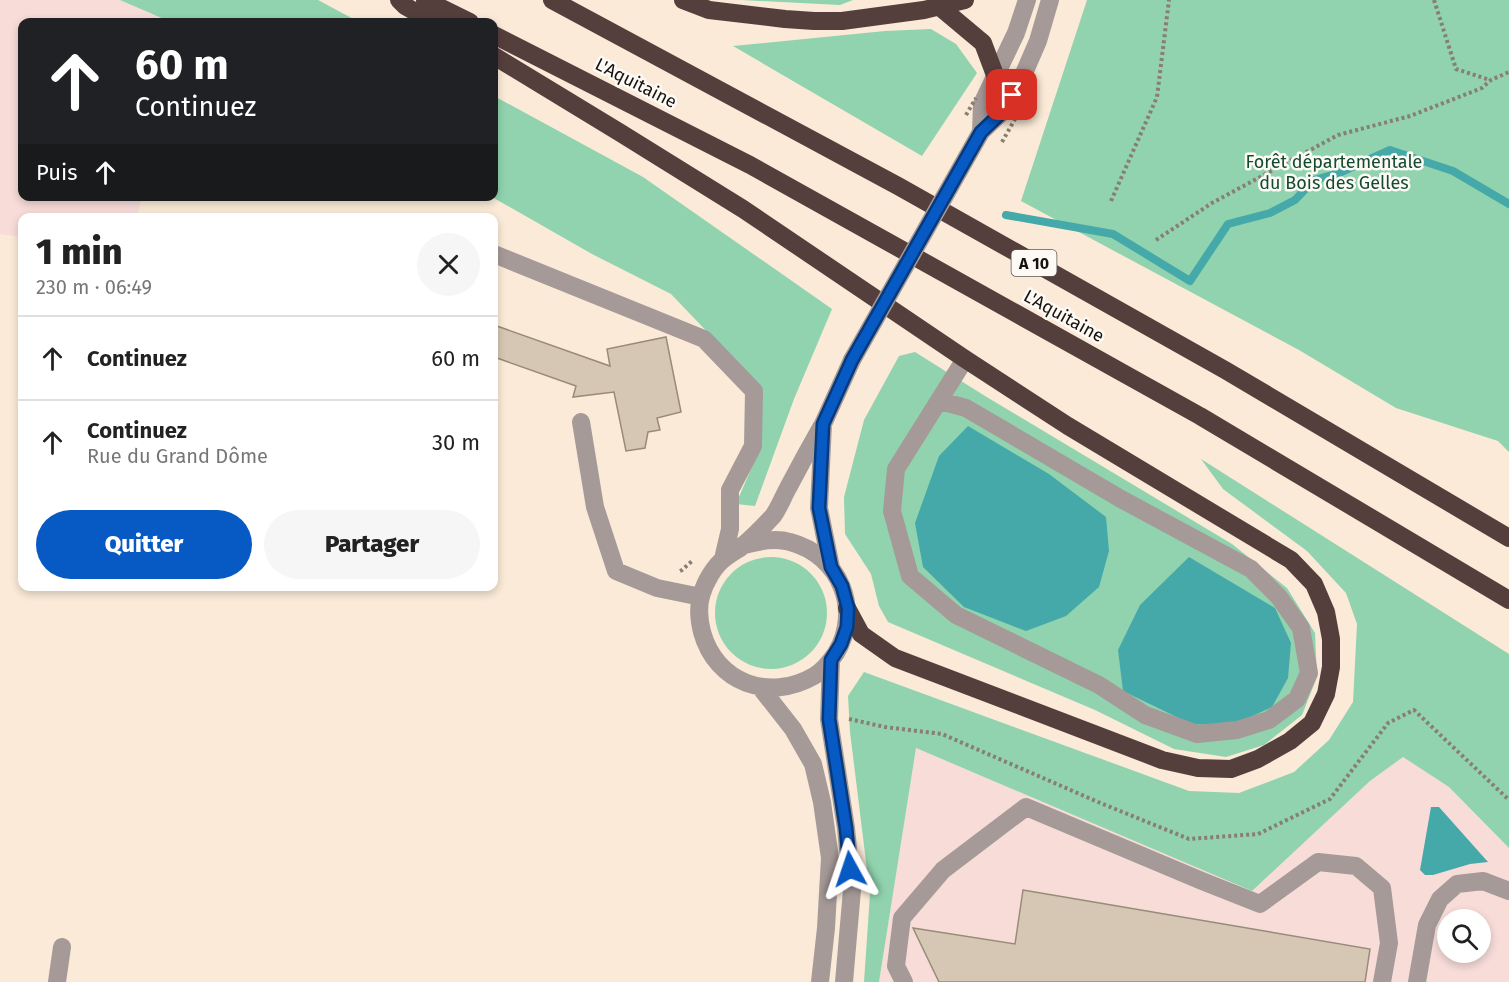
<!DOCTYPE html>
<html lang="fr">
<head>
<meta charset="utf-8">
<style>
  :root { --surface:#fff; --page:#f6f6f6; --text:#222; --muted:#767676; --line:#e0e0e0; --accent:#075ac3 }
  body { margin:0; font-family:"Fira Sans",sans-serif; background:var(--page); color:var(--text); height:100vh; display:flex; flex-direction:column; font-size:22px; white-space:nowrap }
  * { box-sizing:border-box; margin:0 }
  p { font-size:20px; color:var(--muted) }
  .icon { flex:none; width:33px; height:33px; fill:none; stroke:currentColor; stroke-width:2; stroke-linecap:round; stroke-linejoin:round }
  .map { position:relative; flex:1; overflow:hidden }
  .drawer { position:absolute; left:18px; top:213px; width:480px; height:378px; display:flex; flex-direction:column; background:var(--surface); border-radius:12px; box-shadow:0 3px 9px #0003 }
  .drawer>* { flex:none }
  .hud { position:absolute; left:18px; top:18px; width:480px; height:183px; border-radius:12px; box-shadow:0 3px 9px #0003; background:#202124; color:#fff; overflow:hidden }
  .fabs { position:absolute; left:1437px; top:909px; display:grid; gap:12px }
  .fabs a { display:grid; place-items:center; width:54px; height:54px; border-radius:50%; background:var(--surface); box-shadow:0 3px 9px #0003; font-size:30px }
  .pin { position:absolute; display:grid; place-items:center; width:51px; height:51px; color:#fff; margin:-26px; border-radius:12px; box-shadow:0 3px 9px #0006 }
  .me { position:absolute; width:66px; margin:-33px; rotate:355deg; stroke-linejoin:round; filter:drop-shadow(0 0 4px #0008) }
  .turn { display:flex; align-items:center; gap:21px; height:126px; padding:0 18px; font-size:27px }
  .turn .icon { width:78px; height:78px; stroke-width:2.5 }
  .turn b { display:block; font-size:42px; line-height:51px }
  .then { display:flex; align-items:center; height:57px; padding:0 18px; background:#0003; gap:12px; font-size:22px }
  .round { display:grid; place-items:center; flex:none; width:63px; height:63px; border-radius:32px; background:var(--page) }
  .summary { display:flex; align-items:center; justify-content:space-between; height:102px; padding:0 18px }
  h1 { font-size:36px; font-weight:800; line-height:45px }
  .button { display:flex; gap:12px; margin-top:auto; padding:12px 18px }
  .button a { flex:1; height:69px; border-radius:36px; background:var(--accent); color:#fff; font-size:24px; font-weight:800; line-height:69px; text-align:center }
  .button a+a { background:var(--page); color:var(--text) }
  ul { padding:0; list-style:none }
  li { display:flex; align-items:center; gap:18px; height:84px; padding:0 18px; border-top:2px solid var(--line) }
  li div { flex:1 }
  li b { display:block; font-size:22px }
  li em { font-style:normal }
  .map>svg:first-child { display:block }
  .commercial { fill:#f7dcd8; fill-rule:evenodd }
  .green { fill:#90d3ae }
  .water { fill:#45a9a9 }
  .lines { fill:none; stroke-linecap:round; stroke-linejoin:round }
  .stream { stroke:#45a9a9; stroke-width:8 }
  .building { fill:#d6c7b4; stroke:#998b79; stroke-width:1.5 }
  .path { stroke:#887e71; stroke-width:4; stroke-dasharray:3 3; stroke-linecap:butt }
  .minor { stroke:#a69a99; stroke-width:18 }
  .highway { stroke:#553f3d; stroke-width:18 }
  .path-bridge { stroke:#887e71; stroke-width:4; stroke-dasharray:3 3; stroke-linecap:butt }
  .minor-bridge { stroke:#a69a99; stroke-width:18 }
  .route-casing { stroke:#053a7f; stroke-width:15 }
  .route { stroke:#075ac3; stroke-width:10 }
  .labels { text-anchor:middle; stroke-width:5; stroke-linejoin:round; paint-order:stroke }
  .shield { fill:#fdfaf6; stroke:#5c5852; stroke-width:1.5 }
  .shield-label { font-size:16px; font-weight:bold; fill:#17120c }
  .street-label { font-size:18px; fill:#17120c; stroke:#fdfaf6 }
  .park-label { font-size:18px; fill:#134b31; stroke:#fdfaf6 }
</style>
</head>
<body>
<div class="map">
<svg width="1509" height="982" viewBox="0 0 1509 982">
  <rect width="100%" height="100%" fill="#faead7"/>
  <path class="commercial" d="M0 0H187L181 22H22V196L142 197 137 217 22 218V237L0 234Z
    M916 748 1252 891 1370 781 1403 757 1449 787 1509 848V982H879ZM1448 920H1480V952H1448Z"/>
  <path class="green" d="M120 0H318L359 22H171Z
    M741 0H853L840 5Z
    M1087 0H1509V452L1498 441 1396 408 1299 350 1021 201Z
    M931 29 956 44 977 73 922 156 733 46 885 31Z
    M494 96 643 177 832 309 794 399 755 506 736 504 757 455 760 387 671 294 592 254 492 197Z
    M915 352 985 396 1232 544 1287 588 1315 633 1317 677 1302 715 1264 745 1226 757 1174 749 1095 710 888 622 879 606 871 574 845 534 844 497 864 420 899 356Z
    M1201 459 1509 654V848L1449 787 1403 757 1370 781 1252 891 916 748 879 982H864L870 894 850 732 848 696 864 672 1189 791 1239 793 1294 772 1329 740 1353 702 1357 624 1346 593 1307 551 1223 489Z
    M715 613a56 56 0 1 1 112 0a56 56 0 1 1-112 0Z"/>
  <path class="water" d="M968 426 1049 474 1106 517 1109 551 1099 587 1066 616 1026 631 964 607 923 567 915 523 939 456Z
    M1189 557 1275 608 1291 643 1288 678 1272 707 1231 726 1191 724 1123 691 1118 650 1140 605Z
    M1431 807H1439L1488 862 1470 864 1433 875H1425L1420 870Z"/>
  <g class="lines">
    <path class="stream" d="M1006 215 1113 234 1190 281 1228 224 1270 213 1295 200 1314 180 1339 173 1390 150 1453 171 1509 204"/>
  </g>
  <path class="building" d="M494 325 610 366 607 349 666 337 681 412 657 418 660 430 648 432 645 448 626 451 614 392 573 397 576 386 494 357Z
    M1023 890 1370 949 1365 982H939L913 928 1015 944Z"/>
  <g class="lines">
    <path class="path" d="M1434 0 1456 69 1490 80
      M1111 201 1157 97 1169 0
      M1156 240 1212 203 1338 135 1410 116 1482 88 1491 80 1509 72
      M680 571 682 570 692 561
      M849 719 885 727 942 734 1098 802 1189 839 1258 834 1330 799 1388 723 1414 710 1509 800"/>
    <path class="minor" d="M981 132 1001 113 1022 78 1038 41 1050 0
      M981 132 982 104 1016 33 1027 0
      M494 254 704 339 754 391 753 446 730 490V529L723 559
      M940 401 966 408 1121 499 1251 569 1279 597 1301 628 1309 673 1297 699 1269 720 1237 730 1197 734 1145 715 1099 685 956 615 910 576 892 511 896 469 965 359
      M581 422 595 507 616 571 657 588 701 597
      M741 546C757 542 774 537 790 542 840 555 862 610 836 653 830 662 823 671 814 676 769 702 716 683 702 632 699 620 698 607 701 596 705 582 714 566 725 558 730 554 735 551 740 548 751 539 763 527 773 516 779 508 783 497 788 488 799 467 811 445 823 424
      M831 567 819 508 823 424 852 360
      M831 660 829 719 846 828 852 890 844 982
      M760 687 793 729 813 764 822 802 830 858 826 928 820 982
      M57 982 62 947
      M904 982 896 966 902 918 943 870 1026 807 1202 881 1260 904 1318 862 1356 866 1382 888 1389 943 1382 982
      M1417 982 1427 925 1440 899 1457 884 1483 881 1509 891"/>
    <path class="highway" d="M399 0 405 6 433 22
      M425 0 470 22
      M552 0 898 186 1225 370 1509 538
      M683 0 709 10 785 19 814 21H842L924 10 965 0
      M940 7 983 43 995 75
      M494 35 750 165 1200 416 1509 600
      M494 56 619 132 743 209 965 359 1068 426 1291 560 1314 584 1326 612 1331 639V667L1326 694 1312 723 1290 741 1258 759 1231 769 1198 768 1162 760 895 658 861 634 847 608"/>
    <path class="path-bridge" d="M966 115 976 98
      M1002 142 1015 119"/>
    <path class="minor-bridge" d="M852 360 981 132"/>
  </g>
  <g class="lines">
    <defs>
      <path id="route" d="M850 869 846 828 829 719 831 660 841 644 847 627 848 608 842 586 831 567 819 508 823 424 852 360 981 132 1001 113 1012 95"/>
    </defs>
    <use href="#route" class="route-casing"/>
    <use href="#route" class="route"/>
  </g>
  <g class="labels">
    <rect class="shield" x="1011.5" y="250" width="45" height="26" rx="4.5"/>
    <g class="shield-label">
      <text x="1034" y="269">A 10</text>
    </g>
    <g class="street-label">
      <text transform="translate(636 83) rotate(27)" y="6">L'Aquitaine</text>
      <text transform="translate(1064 316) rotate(29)" y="6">L'Aquitaine</text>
    </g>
    <g class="park-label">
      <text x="1334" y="168">Forêt départementale<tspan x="1334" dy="21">du Bois des Gelles</tspan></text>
    </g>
  </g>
</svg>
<div class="fabs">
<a><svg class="icon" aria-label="search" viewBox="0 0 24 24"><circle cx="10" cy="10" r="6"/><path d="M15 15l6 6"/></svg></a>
</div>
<div class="pin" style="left:1012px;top:95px;background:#d93025"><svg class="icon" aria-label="arrive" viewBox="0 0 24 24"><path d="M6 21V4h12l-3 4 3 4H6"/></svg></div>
<svg class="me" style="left:850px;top:869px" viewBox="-20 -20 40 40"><path d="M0-17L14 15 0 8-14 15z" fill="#075ac3" stroke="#fff" stroke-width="4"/></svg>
<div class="hud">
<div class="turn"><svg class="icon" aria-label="ahead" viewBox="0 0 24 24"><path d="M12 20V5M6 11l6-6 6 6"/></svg><div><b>60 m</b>Continuez</div></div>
<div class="then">Puis<svg class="icon" aria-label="ahead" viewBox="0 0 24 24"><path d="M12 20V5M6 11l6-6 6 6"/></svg></div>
</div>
<section class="drawer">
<div class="summary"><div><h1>1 min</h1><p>230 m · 06:49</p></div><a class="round"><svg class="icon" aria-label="close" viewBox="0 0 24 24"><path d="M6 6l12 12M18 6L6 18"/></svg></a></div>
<ul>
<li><svg class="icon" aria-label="ahead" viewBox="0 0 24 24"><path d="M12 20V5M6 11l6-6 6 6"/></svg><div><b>Continuez</b></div><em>60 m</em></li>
<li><svg class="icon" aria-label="ahead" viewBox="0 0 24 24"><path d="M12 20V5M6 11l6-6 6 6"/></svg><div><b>Continuez</b><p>Rue du Grand Dôme</p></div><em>30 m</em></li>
</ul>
<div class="button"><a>Quitter</a><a>Partager</a></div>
</section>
</div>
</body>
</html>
